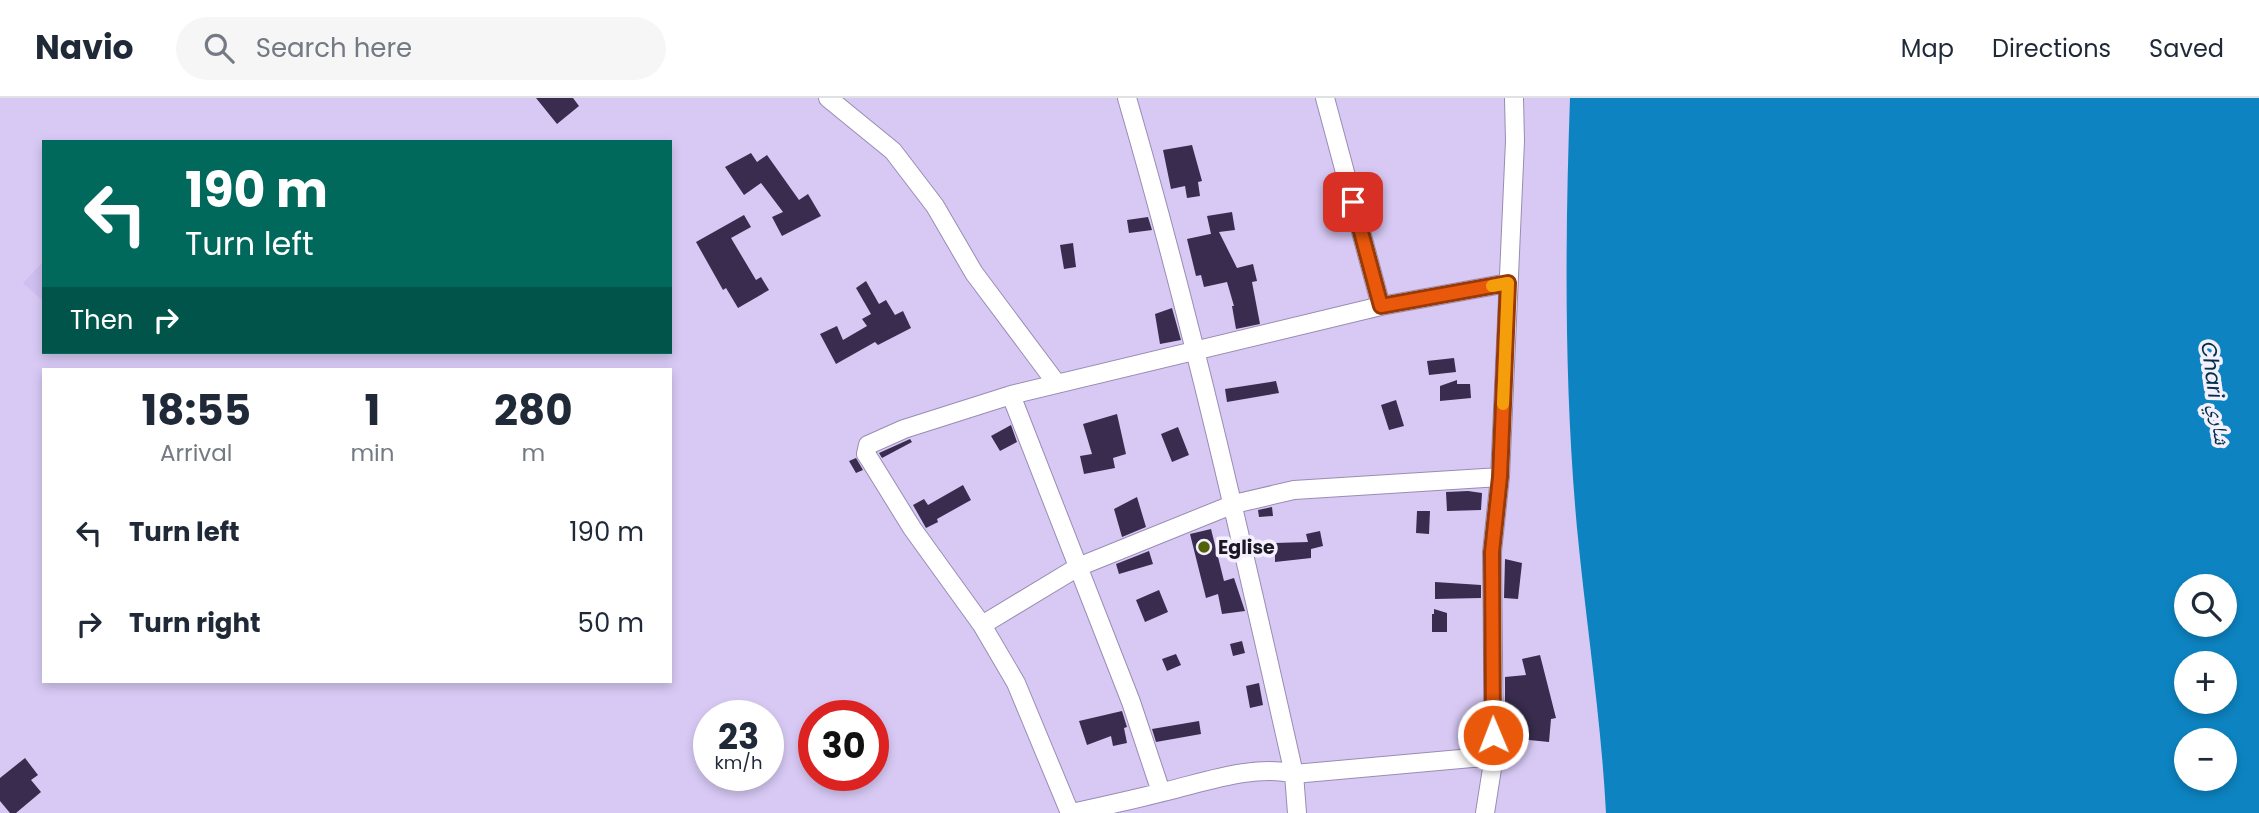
<!DOCTYPE html>
<html lang="en">
<head>
<meta charset="utf-8">
<style>
  :root { --surface:#fff; --page:#f6f6f7; --text:#1f2937; --muted:#747a83; --line:#e0e1e3 }
  body { margin:0; font-family:Poppins,"Noto Naskh Arabic",sans-serif; background:var(--page); color:var(--text); height:100vh; display:flex; flex-direction:column; font-size:26px; white-space:nowrap }
  * { box-sizing:border-box; margin:0 }
  p { font-size:23px; color:var(--muted) }
  .icon { flex:none; width:38px; height:38px; fill:none; stroke:currentColor; stroke-width:2; stroke-linecap:round; stroke-linejoin:round }
  .map { position:relative; flex:1; overflow:hidden }
  .side { position:absolute; left:42px; top:270px; width:630px; height:315px; display:flex; flex-direction:column; background:var(--surface); border-radius:0px; box-shadow:0 4px 10px #0003 }
  .side>* { flex:none }
  .top-card { position:absolute; left:42px; top:42px; width:630px; height:214px; border-radius:0px; box-shadow:0 4px 10px #0003; background:#00695c; color:#fff; overflow:hidden }
  .tools { position:absolute; left:2174px; top:476px; display:grid; gap:14px }
  .tools a { display:grid; place-items:center; width:63px; height:63px; border-radius:50%; background:var(--surface); box-shadow:0 4px 10px #0003; font-size:35px }
  .speed { position:absolute; left:693px; top:602px; display:flex; gap:14px; font-size:35px; font-weight:700; text-align:center }
  .speed>* { display:grid; place-content:center; width:91px; height:91px; border-radius:50%; background:var(--surface); box-shadow:0 4px 10px #0003; line-height:1 }
  .speed small { font-size:18px; font-weight:400 }
  .speed .limit { border:10px solid #d22; background:#fff; color:#111 }
  .pin { position:absolute; display:grid; place-items:center; width:60px; height:60px; color:#fff; margin:-30px; border-radius:14px; box-shadow:0 4px 10px #0006 }
  .me { position:absolute; width:77px; margin:-38px; rotate:359deg; stroke-linejoin:round; filter:drop-shadow(0 0 5px #0008) }
  .turn { display:flex; align-items:center; gap:24px; height:147px; padding:0 28px; font-size:32px }
  .turn .icon { width:91px; height:91px; stroke-width:2.5 }
  .turn b { display:block; font-size:49px; line-height:60px }
  .then { display:flex; align-items:center; height:66px; padding:0 28px; background:#0003; gap:14px; font-size:26px }
  .eta { display:flex; justify-content:space-evenly; align-items:center; height:119px; text-align:center }
  .eta b { font-size:42px; font-weight:700; line-height:49px }
  ul { padding:0; list-style:none }
  li { display:flex; align-items:center; gap:21px; height:91px; padding:0 28px }
  li div { flex:1 }
  li b { display:block; font-size:26px }
  li em { font-style:normal }
  header { display:flex; align-items:center; gap:42px; box-sizing:border-box; height:98px; padding:0 35px; background:var(--surface); border-bottom:2px solid var(--line) }
  header strong { font-size:33px }
  nav { display:flex; gap:38px; margin-inline-start:auto; font-size:24px }
  .search { width:490px; height:63px; background:var(--page); display:flex; align-items:center; gap:18px; box-sizing:border-box; padding:0 24px; border-radius:38px; color:var(--muted); font-size:26px }
  .map>svg:first-child { display:block }
  .built { fill:#cfbef0 }
  .water { fill:#0d84c1; fill-rule:evenodd }
  .building { fill:#392c4e }
  .lines { fill:none; stroke-linecap:round; stroke-linejoin:round }
  .street-casing { stroke:#998cb4; stroke-width:20 }
  .street { stroke:#fff; stroke-width:18 }
  .route-casing { stroke:#983908; stroke-width:18 }
  .route { stroke:#ea580c; stroke-width:12 }
  .slow { stroke:#f59e0b; stroke-width:12 }
  .poi-dot { fill:#536207; stroke:#f4f0fd; stroke-width:2.5 }
  .labels { text-anchor:middle; stroke-width:7; stroke-linejoin:round; paint-order:stroke }
  .poi-label { font-size:19px; font-weight:bold; fill:#1c1625; stroke:#f4f0fd; text-anchor:start }
  .water-label { font-size:21px; font-style:italic; fill:#022f48; stroke:#f4f0fd }
</style>
</head>
<body>
<header>
<strong>Navio</strong>
<div class="search"><svg class="icon" aria-label="search" viewBox="0 0 24 24"><circle cx="10" cy="10" r="6"/><path d="M15 15l6 6"/></svg>Search here</div>
<nav><a>Map</a><a>Directions</a><a>Saved</a></nav>
</header>
<div class="map">
<svg width="2259" height="715" viewBox="0 0 2259 715">
  <rect width="100%" height="100%" fill="#d7c9f4"/>
  <path class="built" d="M44 163V204L23 185Z"/>
  <path class="water" d="M1570 0H2259V715H1606C1601 619 1586 525 1577 430 1564 287 1565 143 1570 0ZM2186 488H2224V527H2186ZM2186 565H2224V604H2186ZM2186 642H2224V681H2186Z"/>
  <path class="building" d="M536 0H573L579 8 557 26Z
    M1192 47 1202 83 1198 84 1200 98 1187 100 1185 88 1171 91 1163 52Z
    M751 55 757 64 767 57 799 102 808 96 821 118 782 138 772 119 783 114 761 85 744 97 725 69Z
    M1232 114 1235 132 1219 134 1237 170 1253 166 1257 183 1252 184 1260 226 1236 231 1232 208H1234L1227 184 1204 189 1201 177 1196 178 1187 141 1215 135 1211 136 1207 118Z
    M744 117 751 129 731 140 756 182 761 179 769 192 738 210 726 190 723 192 696 144Z
    M1148 119 1152 132 1129 135 1127 122Z
    M1073 145 1076 169 1064 171 1060 147Z
    M866 183 879 206 886 202 895 217 903 213 911 230 878 247 875 244 836 266 820 236 837 228 843 242 867 228 862 221 871 216 856 190Z
    M1172 210 1181 242 1160 246 1155 216Z
    M1454 260 1456 274 1429 277 1427 263Z
    M1457 282V286H1470L1471 300 1440 303V288Z
    M1276 283 1279 295 1227 304 1225 291Z
    M1396 302 1404 328 1389 332 1381 307Z
    M1117 316 1126 356 1113 360 1115 370 1084 376 1080 358 1092 356 1083 326Z
    M1011 327 1017 344 1000 353 991 338Z
    M1178 329 1189 357 1172 364 1161 336Z
    M910 341 912 344 882 360 879 355Z
    M856 360 863 372 856 375 849 363Z
    M963 387 971 402 937 421 938 424 926 430 913 407 924 401 928 407Z
    M1468 393 1482 395 1481 412 1447 413 1446 394Z
    M1137 399 1146 429 1122 439 1114 411Z
    M1272 409 1273 418 1259 419 1258 412Z
    M1417 413H1430L1429 436 1416 435Z
    M1211 431 1224 483 1234 480 1245 513 1222 516 1218 496 1206 500 1190 436Z
    M1320 433 1323 448 1311 451V460L1275 464V445L1308 444 1306 436Z
    M1149 453 1153 466 1119 476 1116 466Z
    M1505 461 1522 465 1518 501 1504 500Z
    M1435 484 1481 487V500L1435 501Z
    M1159 492 1168 514 1145 524 1136 502Z
    M1434 511 1447 515V534H1432V516H1434Z
    M1242 543 1245 555 1233 558 1230 546Z
    M1176 556 1181 567 1167 573 1162 561Z
    M1540 557 1556 620 1551 621 1549 644 1519 641V647H1505V579L1526 577 1522 561Z
    M1259 585 1263 607 1250 610 1246 588Z
    M1122 613 1127 629 1124 630 1127 645 1113 648 1111 638 1087 647 1079 623Z
    M1199 623 1201 636 1156 644 1152 631Z
    M25 660 38 677 31 682 41 694 16 715H10L0 703V680Z"/>
  <g class="lines">
    <defs>
      <path id="street" d="M828 0 893 53 935 108 974 175 1057 286
        M1127 0C1192 223 1243 449 1294 676L1297 715
        M1325 0 1381 208
        M1011 297 1131 604 1161 694
        M982 527 1078 469 1234 406 1294 392 1500 379
        M1070 715 1016 585 982 527 912 430 870 362 866 356 868 347 904 331 1011 297 1381 208 1508 185
        M1072 715C1104 708 1136 701 1167 693 1205 684 1256 666 1294 676L1494 658
        M1485 715 1494 658 1492 454 1500 379 1515 43 1514 0"/>
    </defs>
    <use href="#street" class="street-casing"/>
    <use href="#street" class="street"/>
  </g>
  <g class="lines">
    <defs>
      <path id="route" d="M1353 104 1381 208 1508 185 1500 379 1492 454 1493 637"/>
    </defs>
    <use href="#route" class="route-casing"/>
    <use href="#route" class="route"/>
    <path class="slow" d="M1492 188 1508 185 1503 306"/>
  </g>
  <circle class="poi-dot" cx="1204" cy="449" r="7"/>
  <g class="labels">
    <g class="poi-label">
      <text x="1218" y="456">Eglise</text>
    </g>
    <g class="water-label">
      <text transform="translate(2215 295) rotate(82)" y="7">Chari شاري</text>
    </g>
  </g>
</svg>
<div class="tools">
<a><svg class="icon" aria-label="search" viewBox="0 0 24 24"><circle cx="10" cy="10" r="6"/><path d="M15 15l6 6"/></svg></a>
<a>+</a>
<a>−</a>
</div>
<div class="speed"><div>23<small>km/h</small></div><div class="limit">30</div></div>
<div class="pin" style="left:1353px;top:104px;background:#d93025"><svg class="icon" aria-label="arrive" viewBox="0 0 24 24"><path d="M6 21V4h12l-3 4 3 4H6"/></svg></div>
<svg class="me" style="left:1493px;top:637px" viewBox="-20 -20 40 40"><circle r="17" fill="#ea580c" stroke="#fff" stroke-width="3"/><path d="M0-11L8 9 0 5-8 9z" fill="#fff"/></svg>
<div class="top-card">
<div class="turn"><svg class="icon" aria-label="left" viewBox="0 0 24 24"><path d="M17 20v-9H6M10 6l-5 5 5 5"/></svg><div><b>190 m</b>Turn left</div></div>
<div class="then">Then<svg class="icon" aria-label="right" viewBox="0 0 24 24"><path d="M7 20v-9h11M14 6l5 5-5 5"/></svg></div>
</div>
<section class="side">
<div class="eta">
<div><b>18:55</b><p>Arrival</p></div>
<div><b>1</b><p>min</p></div>
<div><b>280</b><p>m</p></div>
</div>
<ul>
<li><svg class="icon" aria-label="left" viewBox="0 0 24 24"><path d="M17 20v-9H6M10 6l-5 5 5 5"/></svg><div><b>Turn left</b></div><em>190 m</em></li>
<li><svg class="icon" aria-label="right" viewBox="0 0 24 24"><path d="M7 20v-9h11M14 6l5 5-5 5"/></svg><div><b>Turn right</b></div><em>50 m</em></li>
</ul>
</section>
</div>
</body>
</html>
